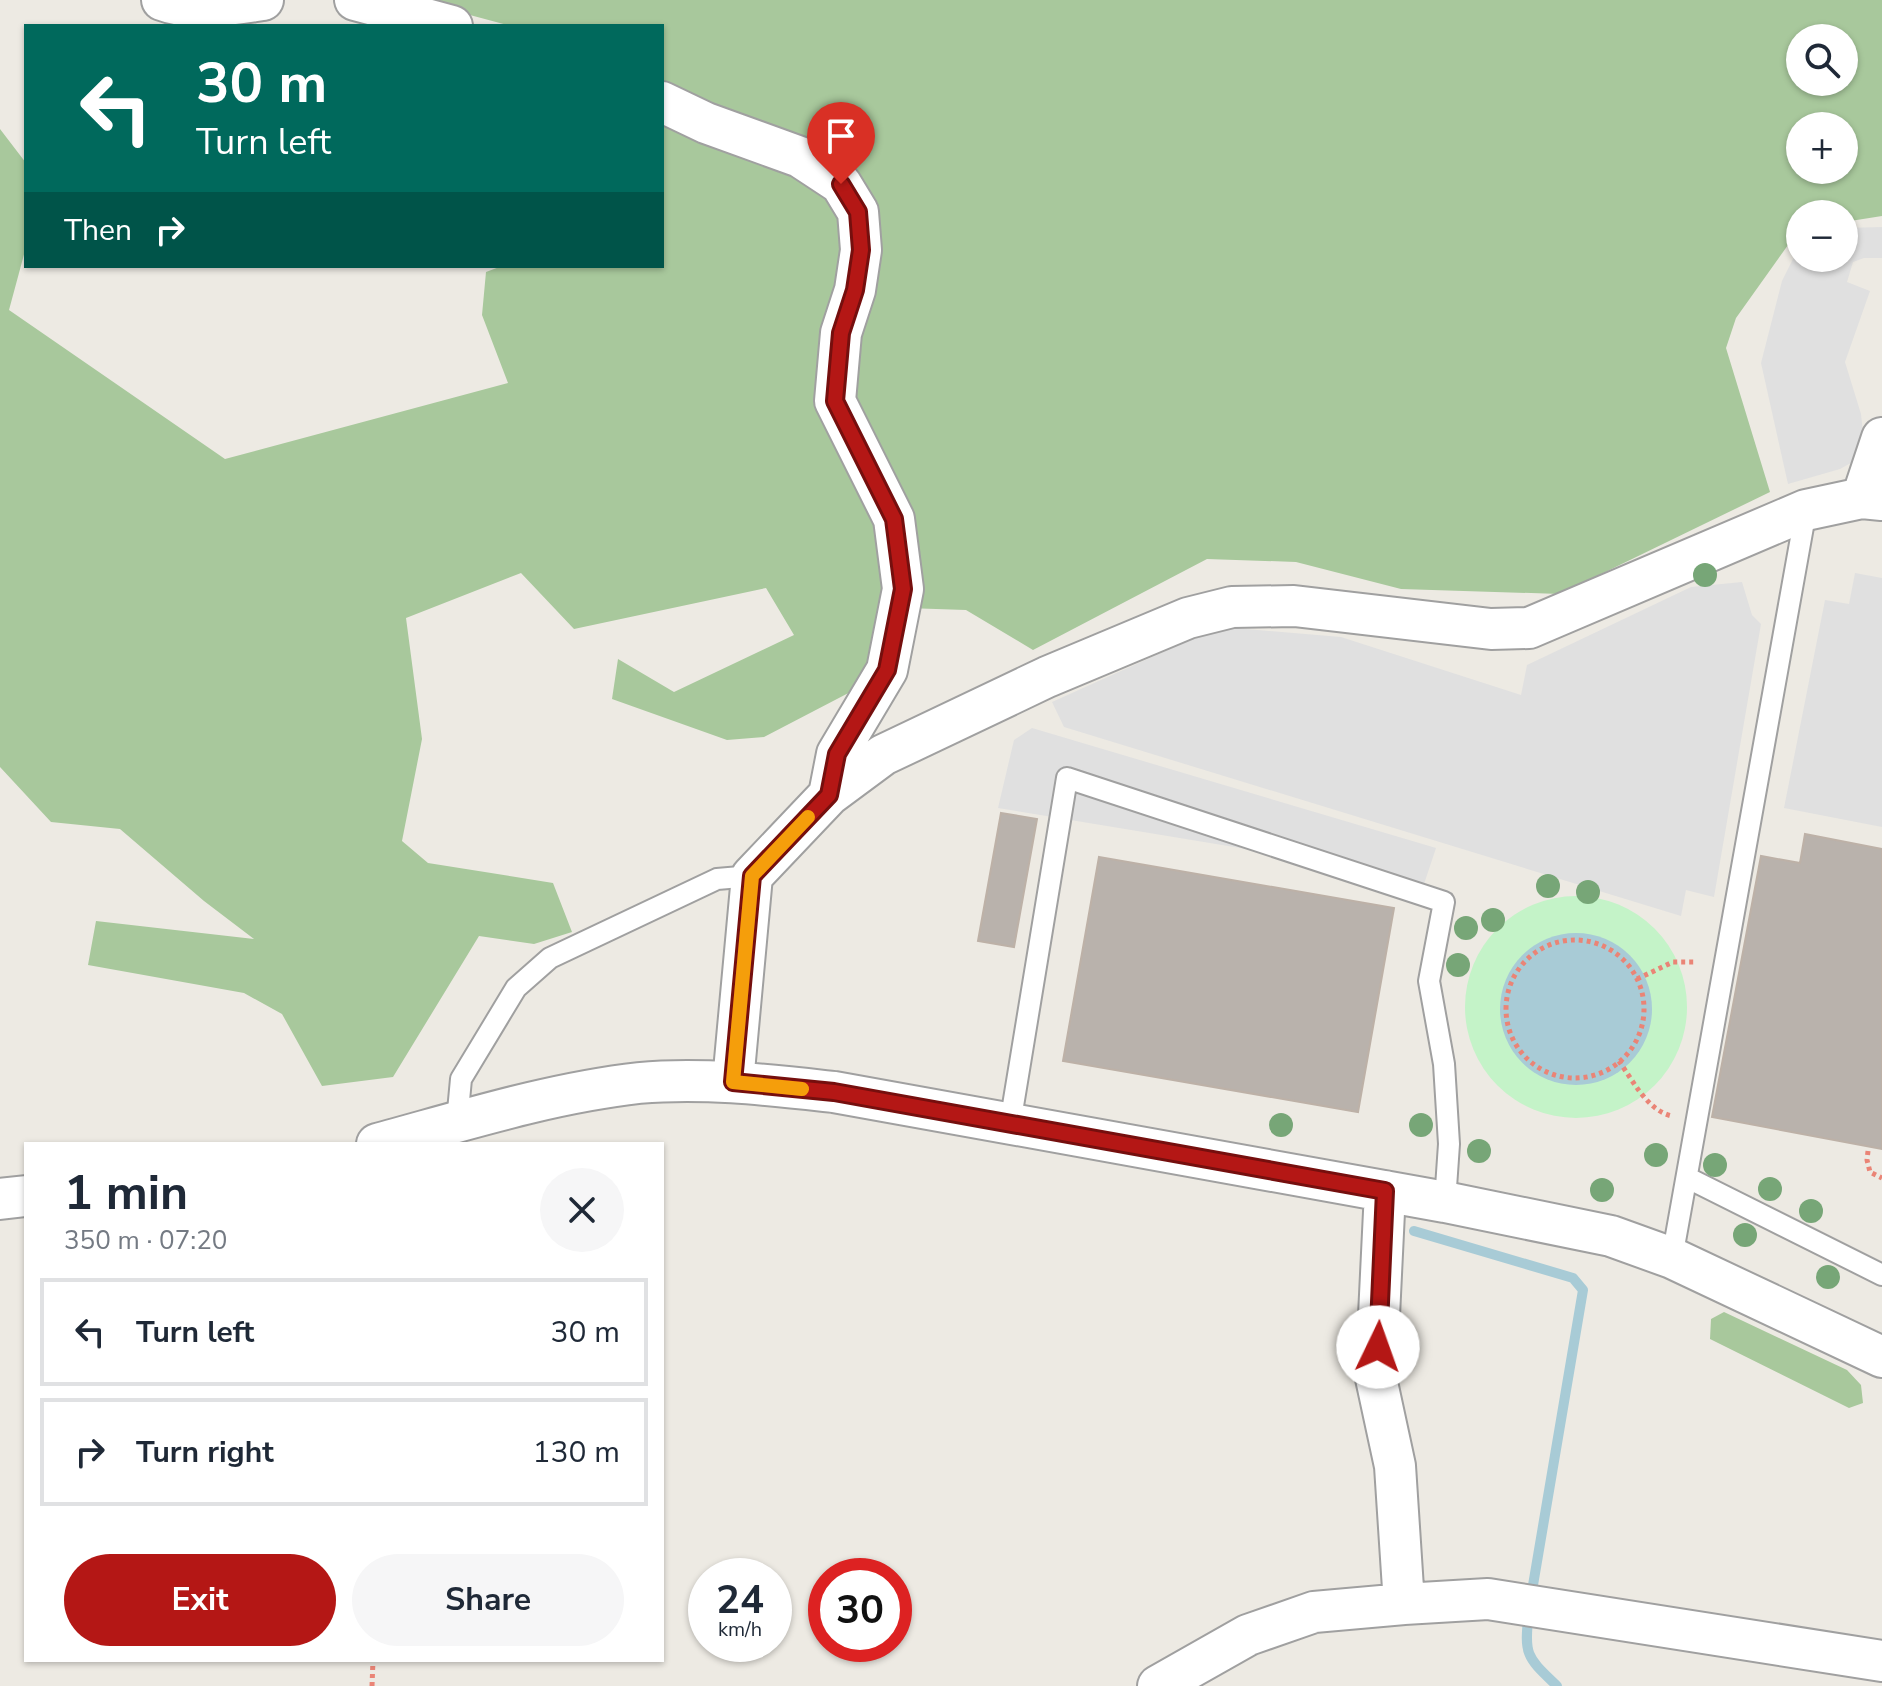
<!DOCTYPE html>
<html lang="en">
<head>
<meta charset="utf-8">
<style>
  :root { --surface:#fff; --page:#f6f6f7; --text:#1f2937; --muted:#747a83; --line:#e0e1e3; --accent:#b41715 }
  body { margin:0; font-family:"Nunito Sans",sans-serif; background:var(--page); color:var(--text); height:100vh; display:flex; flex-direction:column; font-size:30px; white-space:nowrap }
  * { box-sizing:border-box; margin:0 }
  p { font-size:26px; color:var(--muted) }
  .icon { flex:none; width:44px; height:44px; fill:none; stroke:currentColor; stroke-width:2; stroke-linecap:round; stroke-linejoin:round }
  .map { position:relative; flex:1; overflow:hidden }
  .details { position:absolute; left:24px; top:1142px; width:640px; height:520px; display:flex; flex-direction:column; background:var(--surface); border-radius:0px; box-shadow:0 2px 6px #0004 }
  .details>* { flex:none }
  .banner { position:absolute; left:24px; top:24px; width:640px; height:244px; border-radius:0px; box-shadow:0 2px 6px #0004; background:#00695c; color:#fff; overflow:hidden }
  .buttons { position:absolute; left:1786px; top:24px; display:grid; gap:16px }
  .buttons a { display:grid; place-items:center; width:72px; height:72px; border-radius:50%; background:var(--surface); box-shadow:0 2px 6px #0004; font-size:40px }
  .speed { position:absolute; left:688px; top:1558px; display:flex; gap:16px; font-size:40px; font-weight:700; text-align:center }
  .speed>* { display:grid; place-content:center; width:104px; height:104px; border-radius:50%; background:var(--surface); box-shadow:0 2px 6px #0004; line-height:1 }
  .speed small { font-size:20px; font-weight:400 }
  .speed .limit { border:12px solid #d22; background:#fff; color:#111 }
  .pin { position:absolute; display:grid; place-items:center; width:68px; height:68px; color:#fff; margin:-82px -34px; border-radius:50% 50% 50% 0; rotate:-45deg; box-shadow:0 0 8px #0007 }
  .pin .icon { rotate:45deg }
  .me { position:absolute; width:88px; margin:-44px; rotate:3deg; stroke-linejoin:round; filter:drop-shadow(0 0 6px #0008) }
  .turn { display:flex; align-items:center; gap:28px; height:168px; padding:0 40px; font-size:36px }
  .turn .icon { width:104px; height:104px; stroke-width:2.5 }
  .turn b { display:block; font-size:56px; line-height:68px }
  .then { display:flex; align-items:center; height:76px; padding:0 40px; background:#0003; gap:16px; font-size:30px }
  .round { display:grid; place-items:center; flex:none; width:84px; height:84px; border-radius:42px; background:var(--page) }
  .head { display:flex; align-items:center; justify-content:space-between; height:136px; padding:0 40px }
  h1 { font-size:48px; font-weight:700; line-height:60px }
  .cta { display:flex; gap:16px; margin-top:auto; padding:16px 40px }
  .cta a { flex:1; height:92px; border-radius:48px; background:var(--accent); color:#fff; font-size:32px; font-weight:700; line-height:92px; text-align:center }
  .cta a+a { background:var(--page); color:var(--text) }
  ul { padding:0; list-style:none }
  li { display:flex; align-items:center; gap:24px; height:108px; margin:0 16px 12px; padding:0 24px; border:4px solid var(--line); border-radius:0px }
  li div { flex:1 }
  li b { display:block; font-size:30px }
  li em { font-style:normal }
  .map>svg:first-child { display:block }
  .forest { fill:#a8c89c; fill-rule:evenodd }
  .park { fill:#c4f3c8 }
  .parking { fill:#e0e0e0 }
  .water { fill:#a8cbd6 }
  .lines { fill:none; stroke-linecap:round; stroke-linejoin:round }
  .stream { stroke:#a8cbd6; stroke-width:10 }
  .building { fill:#b9b2ac; stroke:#bdb1a7; stroke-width:2 }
  .service-casing { stroke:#a0a0a0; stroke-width:24 }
  .minor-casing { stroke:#a0a0a0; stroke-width:44 }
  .path { stroke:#ea8476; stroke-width:5; stroke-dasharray:4 4; stroke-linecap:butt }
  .service { stroke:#fff; stroke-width:20 }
  .minor { stroke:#fff; stroke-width:40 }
  .tree { fill:#77a677 }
  .route-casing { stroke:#750f0e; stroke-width:20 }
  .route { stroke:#b41715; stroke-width:14 }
  .slow { stroke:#f59e0b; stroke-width:14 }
</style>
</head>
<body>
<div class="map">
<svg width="1882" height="1686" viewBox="0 0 1882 1686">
  <rect width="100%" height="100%" fill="#edeae3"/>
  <path class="forest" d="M414 0H1882V216L1844 222V214H1800V239L1788 245 1736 318 1726 348 1770 492 1560 594 1401 589 1296 562 1207 559 1033 650 966 610 906 608 860 687 764 737 727 740 612 699 618 659 674 692 794 635 766 588 574 629 521 573 406 618 422 739 402 841 428 863 553 883 572 932 534 944 479 936 393 1077 322 1086 282 1014 244 993 88 965 96 921 254 939 204 901 120 829 51 822 0 767V129L26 163V247L9 310 225 459 508 383 482 315 486 272 502 266H662V26H511ZM1800 38H1844V82H1800ZM1800 126H1844V170H1800Z
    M1724 1312 1847 1370 1861 1385 1863 1403 1849 1408 1710 1339 1711 1319Z"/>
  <path class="park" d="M1465 1007a111 111 0 1 1 222 0a111 111 0 1 1-222 0Z"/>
  <path class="parking" d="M1882 227V258H1864L1853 262 1847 282 1870 291 1845 362 1861 414 1864 442 1858 459 1840 469 1788 484 1761 363 1782 281 1794 257 1800 254V258H1844L1845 228Z
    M1855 573 1882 578V827L1784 808 1825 600 1849 604Z
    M1742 582 1752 615 1761 624 1714 897 1686 890 1681 916 1064 727 1052 702 1192 639 1235 628 1341 637 1521 695 1527 665 1691 587Z
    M1032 728 1436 848 1418 902 1283 855 998 808 1014 740Z"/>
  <path class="water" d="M1500 1009a76 76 0 1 1 152 0a76 76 0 1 1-152 0Z"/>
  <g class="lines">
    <path class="stream" d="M1414 1231 1573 1278 1583 1290 1531 1597
      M1529 1613C1523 1656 1528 1658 1557 1686"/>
  </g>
  <path class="building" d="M1001 813 1037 819 1014 947 978 941Z
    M1805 834 1882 849V1149L1712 1117 1761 856 1800 863Z
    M1099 857 1394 908 1358 1112 1063 1061Z"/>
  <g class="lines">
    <defs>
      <path id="service" d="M457 1122 461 1079 516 988 550 958 717 879 752 876
        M1010 1124 1067 778 1444 902 1429 981 1444 1064 1449 1144 1445 1202
        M1688 1178 1882 1275
        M1672 1258 1806 510"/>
      <path id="minor" d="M162 0C193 12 231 5 263 0
        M355 0 452 26
        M662 102 706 123 800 157 841 184 858 212 861 250 855 290 841 333 835 401 894 519 903 589 887 670 837 754 829 795
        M1862 498 1882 438
        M733 1082 752 876 829 795 883 755 1047 677 1188 618 1232 607 1294 606 1491 629 1529 628 1806 510 1862 498 1882 500
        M377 1144C462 1121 550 1093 639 1083 703 1077 770 1085 834 1092L1445 1202 1611 1236 1672 1258 1882 1357
        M1385 1191 1376 1378 1395 1466 1404 1604
        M0 1199 26 1196
        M1158 1686 1248 1635 1314 1612 1404 1604 1488 1599 1882 1661"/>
    </defs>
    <use href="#service" class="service-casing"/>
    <use href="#minor" class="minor-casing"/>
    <path class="path" d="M1506 1009a69 69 0 1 1 138 0a69 69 0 1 1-138 0Z
      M1637 979 1673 962H1697
      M1619 1061C1633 1081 1648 1111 1672 1116
      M1868 1151 1867 1160 1870 1172 1882 1178
      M372 1686 373 1660"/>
    <use href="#service" class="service"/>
    <use href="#minor" class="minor"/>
  </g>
  <g class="tree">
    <circle cx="1705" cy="575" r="12"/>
    <circle cx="1548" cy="886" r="12"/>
    <circle cx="1588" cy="892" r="12"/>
    <circle cx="1493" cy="920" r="12"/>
    <circle cx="1466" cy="928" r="12"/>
    <circle cx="1458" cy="965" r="12"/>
    <circle cx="1281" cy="1125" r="12"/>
    <circle cx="1421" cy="1125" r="12"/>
    <circle cx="1479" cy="1151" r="12"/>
    <circle cx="1656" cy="1155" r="12"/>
    <circle cx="1715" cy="1165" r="12"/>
    <circle cx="1770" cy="1189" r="12"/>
    <circle cx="1602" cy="1190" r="12"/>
    <circle cx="1811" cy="1211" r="12"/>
    <circle cx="1745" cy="1235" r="12"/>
    <circle cx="1828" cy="1277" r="12"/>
  </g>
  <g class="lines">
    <defs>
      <path id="route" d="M841 184 858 212 861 250 855 290 841 333 835 401 894 519 903 589 887 670 837 754 829 795 752 876 733 1082 834 1092 1385 1191 1378 1347"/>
    </defs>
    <use href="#route" class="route-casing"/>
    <use href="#route" class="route"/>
    <path class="slow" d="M802 1089 733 1082 752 876 808 817"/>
  </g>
</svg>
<div class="buttons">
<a><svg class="icon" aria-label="search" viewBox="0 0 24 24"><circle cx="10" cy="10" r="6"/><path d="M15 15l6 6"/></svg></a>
<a>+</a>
<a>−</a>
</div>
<div class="speed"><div>24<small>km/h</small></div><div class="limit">30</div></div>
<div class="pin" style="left:841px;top:184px;background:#d93025"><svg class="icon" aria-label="arrive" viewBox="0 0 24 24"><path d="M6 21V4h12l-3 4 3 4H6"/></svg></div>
<svg class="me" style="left:1378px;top:1347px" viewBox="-20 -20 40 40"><circle r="19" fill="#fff"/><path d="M0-13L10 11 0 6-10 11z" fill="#b41715"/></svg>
<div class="banner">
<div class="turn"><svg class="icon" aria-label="left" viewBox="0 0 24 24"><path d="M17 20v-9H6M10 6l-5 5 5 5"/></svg><div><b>30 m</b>Turn left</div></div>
<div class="then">Then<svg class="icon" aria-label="right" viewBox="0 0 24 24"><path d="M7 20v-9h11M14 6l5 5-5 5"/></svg></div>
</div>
<section class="details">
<div class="head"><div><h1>1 min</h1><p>350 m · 07:20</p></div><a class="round"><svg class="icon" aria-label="close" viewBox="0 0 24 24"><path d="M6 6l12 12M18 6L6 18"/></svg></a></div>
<ul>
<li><svg class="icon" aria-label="left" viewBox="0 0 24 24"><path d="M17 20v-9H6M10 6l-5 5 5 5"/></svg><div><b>Turn left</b></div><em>30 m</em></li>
<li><svg class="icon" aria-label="right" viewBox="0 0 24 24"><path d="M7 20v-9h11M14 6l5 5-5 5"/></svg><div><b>Turn right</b></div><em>130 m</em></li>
</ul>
<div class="cta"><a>Exit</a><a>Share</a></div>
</section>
</div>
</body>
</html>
